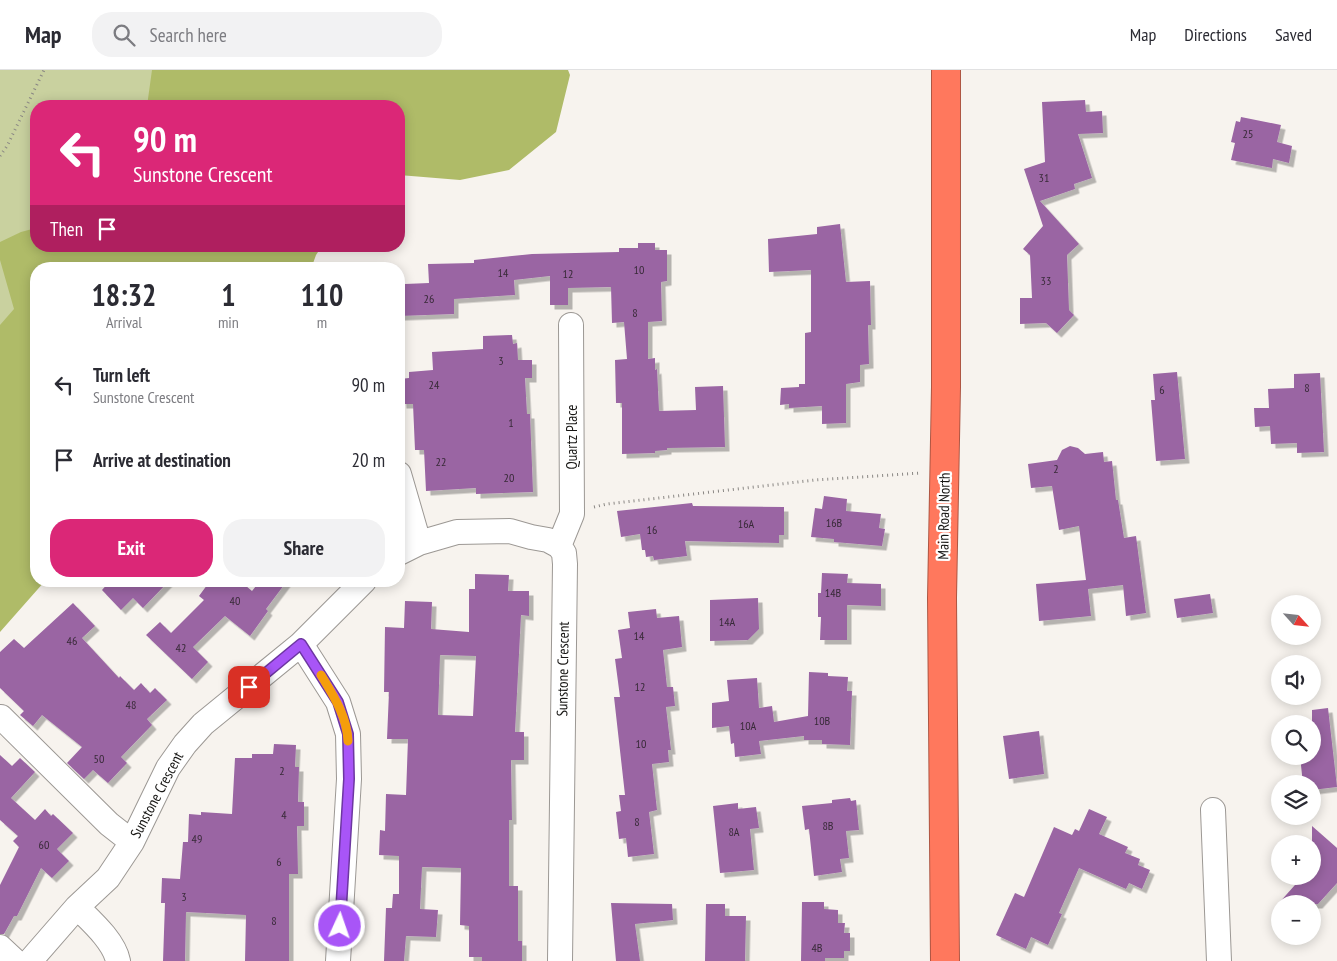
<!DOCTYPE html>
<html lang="en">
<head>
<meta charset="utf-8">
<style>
  :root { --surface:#fff; --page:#f2f2f3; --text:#2b2b33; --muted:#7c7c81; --line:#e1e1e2; --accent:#db2777 }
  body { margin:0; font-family:"PT Sans Narrow",sans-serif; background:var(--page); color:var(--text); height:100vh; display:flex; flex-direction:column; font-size:19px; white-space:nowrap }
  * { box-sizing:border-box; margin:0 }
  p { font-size:16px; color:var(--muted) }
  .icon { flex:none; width:28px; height:28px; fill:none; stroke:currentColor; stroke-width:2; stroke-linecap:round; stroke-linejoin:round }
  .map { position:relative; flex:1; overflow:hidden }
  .sheet { position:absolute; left:30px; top:192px; width:375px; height:325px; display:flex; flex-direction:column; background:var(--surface); border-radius:20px; box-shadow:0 2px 12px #0003 }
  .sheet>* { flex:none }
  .guide { position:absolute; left:30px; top:30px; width:375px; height:152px; border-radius:20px; box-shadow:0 2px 12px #0003; background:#db2777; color:#fff; overflow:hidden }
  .needle { width:32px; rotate:117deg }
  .buttons { position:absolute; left:1271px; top:525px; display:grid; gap:10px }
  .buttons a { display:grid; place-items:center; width:50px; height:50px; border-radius:50%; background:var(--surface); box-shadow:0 2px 12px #0003; font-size:25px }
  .pin { position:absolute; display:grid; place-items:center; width:42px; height:42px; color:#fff; margin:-21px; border-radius:10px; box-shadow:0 2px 8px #0006 }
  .me { position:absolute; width:55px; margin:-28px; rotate:3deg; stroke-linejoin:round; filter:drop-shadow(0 0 4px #0008) }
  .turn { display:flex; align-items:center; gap:18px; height:105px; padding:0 20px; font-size:22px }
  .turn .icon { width:65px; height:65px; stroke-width:2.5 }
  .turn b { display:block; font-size:35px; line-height:42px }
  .then { display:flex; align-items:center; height:48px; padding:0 20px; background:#0003; gap:10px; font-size:19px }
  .eta { display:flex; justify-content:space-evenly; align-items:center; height:85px; text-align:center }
  .eta b { font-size:30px; font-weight:700; line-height:35px }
  .action { display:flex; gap:10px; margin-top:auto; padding:10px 20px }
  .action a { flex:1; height:58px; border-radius:20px; background:var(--accent); color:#fff; font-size:20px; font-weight:700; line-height:58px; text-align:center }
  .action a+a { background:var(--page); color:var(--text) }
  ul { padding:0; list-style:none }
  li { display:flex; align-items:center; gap:15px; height:75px; padding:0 20px }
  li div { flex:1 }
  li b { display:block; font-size:19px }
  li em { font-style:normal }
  header { display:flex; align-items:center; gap:30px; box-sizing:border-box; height:70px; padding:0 25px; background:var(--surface); border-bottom:1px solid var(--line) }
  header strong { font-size:24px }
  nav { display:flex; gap:28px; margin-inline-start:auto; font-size:18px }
  .search { width:350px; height:45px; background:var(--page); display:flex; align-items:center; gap:12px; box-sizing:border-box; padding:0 18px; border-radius:20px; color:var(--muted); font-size:19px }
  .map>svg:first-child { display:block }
  .green { fill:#c9d19f }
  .forest { fill:#afbb68 }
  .building { fill:#9a65a3; fill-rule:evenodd; filter:url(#shadow) }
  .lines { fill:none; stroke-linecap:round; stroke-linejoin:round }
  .minor-casing { stroke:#9c9894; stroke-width:26 }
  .highway-casing { stroke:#ae5643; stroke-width:30 }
  .path { stroke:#8a8784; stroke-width:3; stroke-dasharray:1 4; stroke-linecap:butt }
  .minor { stroke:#fff; stroke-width:24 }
  .highway { stroke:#ff785d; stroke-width:28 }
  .route-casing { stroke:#6d37a1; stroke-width:12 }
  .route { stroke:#a855f7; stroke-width:9 }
  .slow { stroke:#f59e0b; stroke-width:9 }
  .labels { text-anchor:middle; stroke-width:4.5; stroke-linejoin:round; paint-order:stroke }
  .number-label { font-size:12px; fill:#382a38 }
  .street-label { font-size:15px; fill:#171614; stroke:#fff }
</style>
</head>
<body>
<header>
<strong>Map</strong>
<div class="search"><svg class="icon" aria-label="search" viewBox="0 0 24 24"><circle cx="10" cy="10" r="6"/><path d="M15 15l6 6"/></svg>Search here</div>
<nav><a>Map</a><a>Directions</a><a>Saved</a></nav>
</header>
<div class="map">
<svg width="1337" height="891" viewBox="0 0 1337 891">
  <defs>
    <filter id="shadow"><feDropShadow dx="4.5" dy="4.5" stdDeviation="0" flood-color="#0004"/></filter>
  </defs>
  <rect width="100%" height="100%" fill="#f7f3ee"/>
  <path class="green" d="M0 0H459L399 36H36V199L0 314Z"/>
  <path class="forest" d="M152 0H568L570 5 556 62 509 100 460 110 399 105V36H147Z
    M36 158V176H322L316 185 311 199H36V511H45L0 562V255L14 239 0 190V172L21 162Z"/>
  <path class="building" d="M1085 30 1086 42 1102 41 1103 63 1078 64 1092 108 1074 114 1075 119 1040 131 1079 174 1067 185 1069 240 1074 245 1057 263 1046 253 1020 254V228H1032L1030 185 1023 179 1043 156 1024 99 1045 92 1042 32Z
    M1241 47 1281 55 1277 72 1292 76 1289 93 1273 89 1272 98 1231 90 1235 73 1231 72 1236 51 1240 52Z
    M840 154 846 212 870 211 871 255H868L869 294 860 295V312L846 314V353L822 354V336L789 338V334L780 335 781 318 799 317V314H805V263L811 262V200L769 202 768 169 817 164V157Z
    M638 173H655V180H667V211L661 212 662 251 648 252V289L655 288V300L657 299 659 341 696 340 695 317 723 316 725 377 667 378V380L655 381V383L622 384V333H616L615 290 627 289 624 252 612 253 611 217 568 218V235H550V206L514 210 515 225 454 229V244L399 246V221L405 220V214L429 213 428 194 474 193V190L532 184 619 182V178H638Z
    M512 265 513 274 517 273 518 290H532V308H525L527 344H530L533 422 476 424V418L426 421 424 380H415L413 334H402L400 309 409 308V302L433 300 432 282 483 279V266Z
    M1177 302 1185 389 1156 391 1151 330H1155L1153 304Z
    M1320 303 1324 382 1297 383V373L1271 374 1270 356 1255 357 1254 338H1269L1268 319 1294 318V304Z
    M1070 376 1078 378 1085 384 1103 382 1104 392 1112 391 1116 430H1118L1124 468 1136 466 1146 543 1126 546 1123 515 1088 519 1091 546 1039 551 1036 514 1086 510 1079 456 1059 460 1052 416 1031 418 1028 394 1057 390 1062 380Z
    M824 426 847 429 846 441 881 444 879 458 885 459 882 476 834 472V469L811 467 815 438 822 439Z
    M692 433 693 436 784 437V465H779V473L685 471 687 486 654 490 653 486 646 487 645 480H642L640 464 621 467 617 441Z
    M822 503 848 504 847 513 881 514V536L847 535V570H820L821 547H818V523H821Z
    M475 504 509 505 508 521H529V546L521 545 515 662H524V690H511L512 750H509V816H518V871H522V891H482V887H469V856L460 855 461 798 422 797 420 839 438 840 436 867 406 866 404 891H384L386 838H392L393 824H399V786L379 785 380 760 385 761 386 724 406 725 408 669H387L389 622H384L385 557 404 558 405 531 432 532 431 559 469 562V519H475ZM440 585 476 586 473 646 438 645Z
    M110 511H169L143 538 133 528 121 540 102 520Z
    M210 511H240L252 521 260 511H287L266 539 268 541 250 566 225 546 193 577 208 592 192 609 146 565 160 552 171 563 204 530 199 526Z
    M1210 524 1213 543 1177 548 1174 529Z
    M758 528 759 559 748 570 710 571V530Z
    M73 533 95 556 82 568 119 608 120 606 134 620 141 613 150 623 155 618 167 630 147 649 152 655 121 687 127 693 108 713 93 700 84 709 67 693 82 677 42 645 33 656 20 645 24 641 0 618V582L14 569 24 578Z
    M656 539 657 548 679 546 682 577 663 580 667 617H673L675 636 666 637 671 680H668L669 692 652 694 657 740 649 742 654 784 628 787 626 768 619 769 616 742 621 741 619 725H625L614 627H620L615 589 622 588 618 560 630 558 628 542Z
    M809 602 828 603V606L848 607 847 621H852L850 675 822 674V670H804V666L759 671 761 684 735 687 734 673 731 674 729 656 712 658V633L729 631 727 610 757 608 759 638 772 636 774 652 808 646Z
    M1328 638 1337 717 1312 720V714H1303L1300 686H1312V640Z
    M1039 661 1044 704 1009 709 1003 666Z
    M274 674 296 675 295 697H299L298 732H304V756H297L298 804H289V891H245L246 845 186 842 185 891H163L165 833H161L162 808 180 809 183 772H188L189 744 201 745V742L232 744 235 688H252V684H273Z
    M0 685 12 696 20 688 35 702 11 728 35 750 45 739 51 746 53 744 73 763 57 779 69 791 52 808 41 798 17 846H14L4 864H0V815L19 777 13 771 18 766 0 750Z
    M850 728 851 731 856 730 859 760 846 761 849 788 840 789 842 802 814 806 809 759 805 760 802 736 832 733V730Z
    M738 733V739L756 737 759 758 750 759 754 800 720 803 713 736Z
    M1089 739 1107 747 1099 764 1128 777 1125 783 1140 789 1138 795 1150 800 1142 819 1129 813 1126 819 1079 798 1059 843 1062 844 1048 875 1031 867 1026 879 996 865 1015 823 1024 827 1054 757 1072 765 1075 759 1079 761Z
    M1312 756 1337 778V813L1318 834H1278L1303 806H1312Z
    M802 832H824V839L838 840V853H845L844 863H850V881H844V888H825V891H801Z
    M611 833 672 834 673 850 635 854 640 891H616Z
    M706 834H725V846H746L745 891H705Z"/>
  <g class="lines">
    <defs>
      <path id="minor" d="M399 404 419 473
        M559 476 572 444 571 255
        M399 483 419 473 457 462 510 461 531 467 548 470 559 476 564 483 565 494 560 891
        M301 574 338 632 348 664 349 709 338 891
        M1 647 109 754 132 772
        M1213 740 1219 891
        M77 837C91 851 114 871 118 891
        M0 877 15 891
        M30 891 77 837 108 808 132 772 168 698 185 674 203 654 301 574 364 511"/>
      <path id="highway" d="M945 891 942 528 946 317V0"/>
    </defs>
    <use href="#minor" class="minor-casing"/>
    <use href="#highway" class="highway-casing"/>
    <path class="path" d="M0 86 7 76 44 0
      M594 437 607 434 815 410 921 403"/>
    <use href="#minor" class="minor"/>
    <use href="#highway" class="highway"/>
  </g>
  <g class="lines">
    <defs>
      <path id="route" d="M249 617 301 574 338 632 348 664 349 709 340 856"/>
    </defs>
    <use href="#route" class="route-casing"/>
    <use href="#route" class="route"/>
    <path class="slow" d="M321 605C333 625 347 646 348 671"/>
  </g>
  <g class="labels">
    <g class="number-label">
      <text x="1248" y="68">25</text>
      <text x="1044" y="112">31</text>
      <text x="639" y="204">10</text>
      <text x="503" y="207">14</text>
      <text x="568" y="208">12</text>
      <text x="1046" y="215">33</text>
      <text x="429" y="233">26</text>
      <text x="635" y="247">8</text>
      <text x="501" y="295">3</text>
      <text x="434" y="319">24</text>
      <text x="1307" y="322">8</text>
      <text x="1162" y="324">6</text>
      <text x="511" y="357">1</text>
      <text x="441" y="396">22</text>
      <text x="1056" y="403">2</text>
      <text x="509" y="412">20</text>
      <text x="834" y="457">16B</text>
      <text x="746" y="458">16A</text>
      <text x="652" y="464">16</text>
      <text x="833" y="527">14B</text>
      <text x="235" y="535">40</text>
      <text x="727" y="556">14A</text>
      <text x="639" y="570">14</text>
      <text x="72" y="575">46</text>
      <text x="181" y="582">42</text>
      <text x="640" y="621">12</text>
      <text x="131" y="639">48</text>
      <text x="822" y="655">10B</text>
      <text x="748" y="660">10A</text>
      <text x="641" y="678">10</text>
      <text x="99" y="693">50</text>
      <text x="282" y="705">2</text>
      <text x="284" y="749">4</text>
      <text x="637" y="756">8</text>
      <text x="828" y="760">8B</text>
      <text x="734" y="766">8A</text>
      <text x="197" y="773">49</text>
      <text x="44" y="779">60</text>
      <text x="279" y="796">6</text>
      <text x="184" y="831">3</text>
      <text x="274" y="855">8</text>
      <text x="817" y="882">4B</text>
    </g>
    <g class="street-label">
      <text transform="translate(572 367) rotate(-90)" y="5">Quartz Place</text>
      <text transform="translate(944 446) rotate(-89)" y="5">Main Road North</text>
      <text transform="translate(563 599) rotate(-89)" y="5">Sunstone Crescent</text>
      <text transform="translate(157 725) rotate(-62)" y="5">Sunstone Crescent</text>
    </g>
  </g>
</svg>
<div class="buttons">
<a><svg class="needle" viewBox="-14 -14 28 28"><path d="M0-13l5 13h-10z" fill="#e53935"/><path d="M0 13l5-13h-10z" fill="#7c7c81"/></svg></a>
<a><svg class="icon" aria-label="sound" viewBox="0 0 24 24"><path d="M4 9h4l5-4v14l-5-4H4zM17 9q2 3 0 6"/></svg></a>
<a><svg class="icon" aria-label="search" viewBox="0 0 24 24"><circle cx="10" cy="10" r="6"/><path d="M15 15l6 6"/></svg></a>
<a><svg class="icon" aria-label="layers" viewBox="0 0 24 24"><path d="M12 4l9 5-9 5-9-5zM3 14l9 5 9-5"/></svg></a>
<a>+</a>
<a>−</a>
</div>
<div class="pin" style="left:249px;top:617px;background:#d93025"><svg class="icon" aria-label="arrive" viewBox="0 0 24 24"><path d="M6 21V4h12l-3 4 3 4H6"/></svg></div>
<svg class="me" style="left:340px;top:856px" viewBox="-20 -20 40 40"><circle r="17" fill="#a855f7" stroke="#fff" stroke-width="3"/><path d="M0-11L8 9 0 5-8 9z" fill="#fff"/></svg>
<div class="guide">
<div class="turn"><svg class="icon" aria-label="left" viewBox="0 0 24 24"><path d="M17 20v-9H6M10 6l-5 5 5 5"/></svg><div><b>90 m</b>Sunstone Crescent</div></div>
<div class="then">Then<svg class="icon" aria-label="arrive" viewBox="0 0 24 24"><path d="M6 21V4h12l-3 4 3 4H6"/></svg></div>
</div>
<section class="sheet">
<div class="eta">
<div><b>18:32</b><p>Arrival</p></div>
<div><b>1</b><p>min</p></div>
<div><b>110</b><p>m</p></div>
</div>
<ul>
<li><svg class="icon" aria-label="left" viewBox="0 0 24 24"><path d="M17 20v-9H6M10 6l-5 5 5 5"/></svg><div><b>Turn left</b><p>Sunstone Crescent</p></div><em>90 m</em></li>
<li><svg class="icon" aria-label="arrive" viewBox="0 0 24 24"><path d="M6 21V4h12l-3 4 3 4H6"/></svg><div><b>Arrive at destination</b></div><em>20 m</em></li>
</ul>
<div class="action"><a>Exit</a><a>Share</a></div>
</section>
</div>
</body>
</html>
